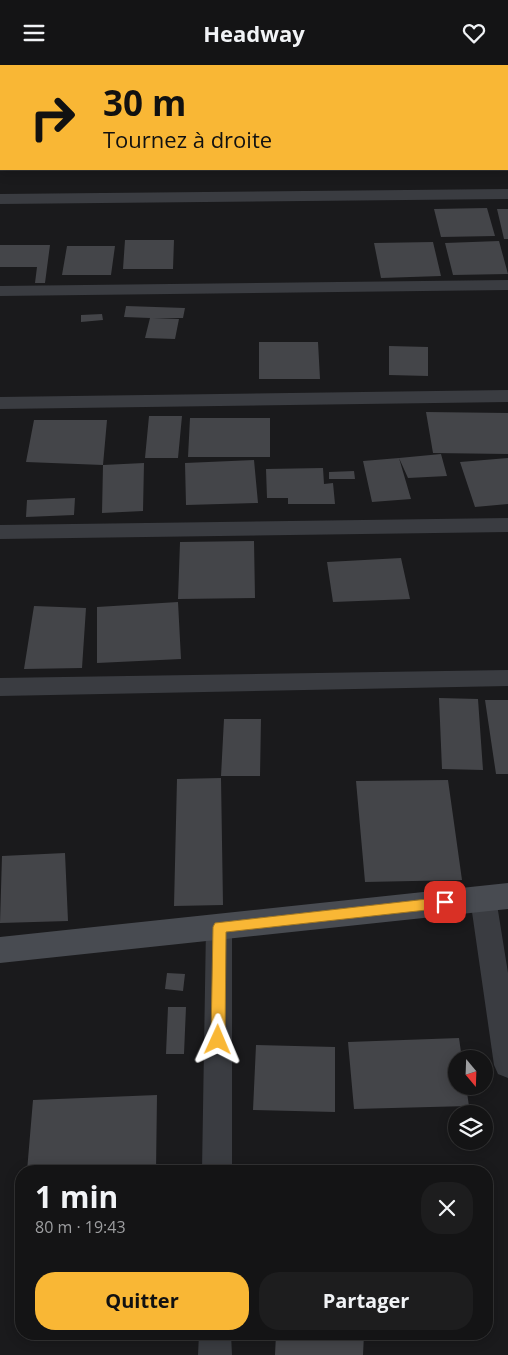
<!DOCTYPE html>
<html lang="fr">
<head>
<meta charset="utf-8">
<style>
  :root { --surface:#141415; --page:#1d1d1e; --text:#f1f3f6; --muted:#9d9ea0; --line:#333334; --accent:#f9b735 }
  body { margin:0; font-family:"Open Sans",sans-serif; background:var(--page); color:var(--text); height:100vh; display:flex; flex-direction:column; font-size:19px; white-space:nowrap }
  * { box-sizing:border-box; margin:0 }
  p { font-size:16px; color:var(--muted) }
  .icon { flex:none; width:28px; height:28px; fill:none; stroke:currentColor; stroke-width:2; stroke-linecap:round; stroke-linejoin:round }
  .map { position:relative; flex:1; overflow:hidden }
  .details { position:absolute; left:15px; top:1100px; width:478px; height:175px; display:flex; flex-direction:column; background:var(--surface); border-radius:20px; box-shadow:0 2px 12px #0003,0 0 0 1px var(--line) }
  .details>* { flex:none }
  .top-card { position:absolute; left:0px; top:0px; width:509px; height:105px; box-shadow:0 2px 12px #0003,0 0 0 1px var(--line); background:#f9b735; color:#111; overflow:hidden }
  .needle { width:32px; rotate:161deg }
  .fabs { position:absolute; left:448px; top:985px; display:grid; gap:10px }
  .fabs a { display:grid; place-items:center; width:45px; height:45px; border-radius:50%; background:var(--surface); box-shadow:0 2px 12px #0003,0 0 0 1px var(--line); font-size:25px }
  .pin { position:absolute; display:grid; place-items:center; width:42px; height:42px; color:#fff; margin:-21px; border-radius:10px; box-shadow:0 2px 8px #0006 }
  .me { position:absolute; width:55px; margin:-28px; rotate:1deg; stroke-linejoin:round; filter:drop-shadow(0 0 4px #0008) }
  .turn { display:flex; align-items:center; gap:18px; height:105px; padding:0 20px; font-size:22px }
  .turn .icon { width:65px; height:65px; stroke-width:2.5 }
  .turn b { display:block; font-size:35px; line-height:42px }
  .round { display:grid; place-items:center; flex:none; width:52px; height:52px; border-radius:20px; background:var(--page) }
  .summary { display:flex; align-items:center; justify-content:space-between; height:85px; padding:0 20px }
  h1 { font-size:30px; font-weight:700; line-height:38px }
  .cta { display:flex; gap:10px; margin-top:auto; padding:10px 20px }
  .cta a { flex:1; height:58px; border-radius:20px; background:var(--accent); color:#111; font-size:20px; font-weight:700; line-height:58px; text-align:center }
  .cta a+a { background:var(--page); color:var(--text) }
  header { display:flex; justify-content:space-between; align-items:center; height:65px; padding:0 20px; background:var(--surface); font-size:22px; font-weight:700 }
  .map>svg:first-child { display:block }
  .building { fill:#444549 }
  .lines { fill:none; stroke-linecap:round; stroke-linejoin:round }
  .street { fill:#3a3c41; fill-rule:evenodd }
  .secondary { fill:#484b51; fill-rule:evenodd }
  .route { fill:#f9b735; stroke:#a27722 }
</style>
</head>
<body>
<header><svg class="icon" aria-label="menu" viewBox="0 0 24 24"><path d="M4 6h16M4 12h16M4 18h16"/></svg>Headway<svg class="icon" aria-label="heart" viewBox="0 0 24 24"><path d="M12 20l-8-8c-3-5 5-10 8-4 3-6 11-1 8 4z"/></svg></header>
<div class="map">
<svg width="508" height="1290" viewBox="0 0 508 1290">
  <rect width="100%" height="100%" fill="#1a1a1c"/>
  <path class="building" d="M487 143 495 171 441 172 434 144Z
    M497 144H508V174H504Z
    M125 175H174L173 204H123Z
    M499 176 508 209 453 210 445 178Z
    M433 177 441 211 381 213 374 178Z
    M0 180H50L45 218H35L37 202H0Z
    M67 181H115L111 210H62Z
    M126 241 185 243 183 253H153L179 254 175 274 145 273 150 253 124 252Z
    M102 249 103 255 81 257V250Z
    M259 277H318L320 314H259Z
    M389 281 428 282V311L389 310Z
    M426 347 508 348V389L433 388Z
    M149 351H182L178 393H145Z
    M190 353H270V392H188Z
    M34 355H107L103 400 26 397Z
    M441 389 447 411 408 413 399 393Z
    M399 393 411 434 372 437 363 396Z
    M508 393V439L475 442 460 397Z
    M254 395 258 438 186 440 185 398Z
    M144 398 143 446 102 448 103 400Z
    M323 403 324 419 333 418 335 439H288V433H267L266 404Z
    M354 406 355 414H329V407Z
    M75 433 74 450 26 452 27 435Z
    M254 476 255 533 178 534 180 477Z
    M401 493 410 534 333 537 327 497Z
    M178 537 181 594 97 598V542Z
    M34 541 86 543 82 603 24 604Z
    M439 633 478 634 483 705 442 704Z
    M485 635H508V709H496Z
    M224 654H261L260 711H221Z
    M221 713 223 840 174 841 177 714Z
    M448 715 462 815 365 817 356 716Z
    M65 788 68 856 0 858 2 791Z
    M167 908 185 909 183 926 165 924Z
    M168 942H186L184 989H166Z
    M459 973 462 994H456V1021H466L469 1041 354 1044 348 977Z
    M256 980 335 982V1047L253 1045Z
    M157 1030 156 1106H27L33 1035Z
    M276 1269H364L363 1290H275Z"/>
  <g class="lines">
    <path class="street" d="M0 49 1 50V59H0Z
      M508 124V134L0 139V129Z
      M508 215V225L0 231V221Z
      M508 325V337L0 344V332Z
      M508 453V467L0 474V460Z
      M508 605V621L0 631V613Z
      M483 822 492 825 496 833 508 908V1013L498 1009 494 1000 470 833 474 825Z
      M219 851 229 854 232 862V1106H202L206 862 209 854Z
      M199 1269H231L232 1290H198Z"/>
    <path class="secondary" d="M508 818V844L0 898V872Z"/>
  </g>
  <path class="route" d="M445 832 452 837 445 843 226 867 225 975 223 979 218 981 213 979 211 975 213 862 215 858Z"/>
</svg>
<div class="fabs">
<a><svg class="needle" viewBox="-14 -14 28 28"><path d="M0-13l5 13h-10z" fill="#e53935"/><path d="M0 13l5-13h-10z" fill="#9d9ea0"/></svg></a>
<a><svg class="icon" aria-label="layers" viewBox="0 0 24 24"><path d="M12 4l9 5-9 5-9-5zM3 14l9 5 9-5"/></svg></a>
</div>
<div class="pin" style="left:445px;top:837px;background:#d93025"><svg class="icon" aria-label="arrive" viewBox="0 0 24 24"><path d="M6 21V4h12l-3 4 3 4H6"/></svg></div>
<svg class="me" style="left:218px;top:975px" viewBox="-20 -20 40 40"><path d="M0-17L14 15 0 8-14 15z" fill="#f9b735" stroke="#fff" stroke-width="4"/></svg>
<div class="top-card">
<div class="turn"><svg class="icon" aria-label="right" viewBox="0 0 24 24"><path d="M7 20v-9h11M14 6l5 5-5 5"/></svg><div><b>30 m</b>Tournez à droite</div></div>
</div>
<section class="details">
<div class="summary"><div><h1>1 min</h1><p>80 m · 19:43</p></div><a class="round"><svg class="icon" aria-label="close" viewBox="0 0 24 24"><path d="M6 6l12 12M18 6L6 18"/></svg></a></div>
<div class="cta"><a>Quitter</a><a>Partager</a></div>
</section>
</div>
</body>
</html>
